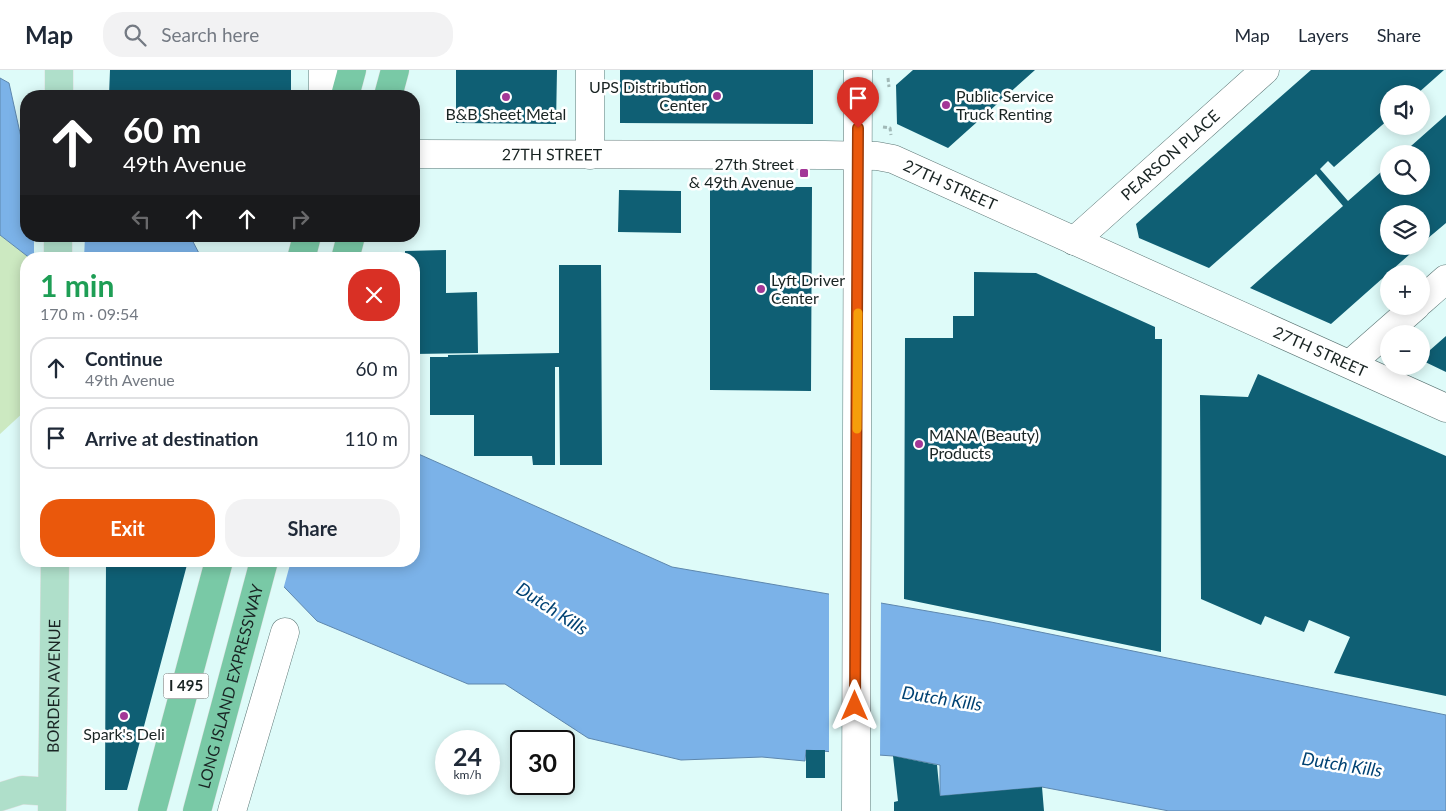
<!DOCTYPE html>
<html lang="en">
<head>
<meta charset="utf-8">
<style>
  :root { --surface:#fff; --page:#f2f2f3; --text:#1f2937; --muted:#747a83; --line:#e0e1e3; --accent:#ea580c }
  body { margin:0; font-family:Lato,sans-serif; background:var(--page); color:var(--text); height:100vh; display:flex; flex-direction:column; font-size:19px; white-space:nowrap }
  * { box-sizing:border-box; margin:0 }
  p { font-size:16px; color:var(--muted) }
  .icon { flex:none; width:28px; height:28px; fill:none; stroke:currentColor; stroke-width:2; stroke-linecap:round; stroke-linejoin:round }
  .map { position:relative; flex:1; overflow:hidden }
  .panel { position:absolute; left:20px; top:182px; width:400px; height:315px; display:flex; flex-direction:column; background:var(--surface); border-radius:20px; box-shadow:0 2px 12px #0003 }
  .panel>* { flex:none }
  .banner { position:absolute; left:20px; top:20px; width:400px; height:152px; border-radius:20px; box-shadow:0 2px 12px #0003; background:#202124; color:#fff; overflow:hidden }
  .buttons { position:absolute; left:1380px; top:15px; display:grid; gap:10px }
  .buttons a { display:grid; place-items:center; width:50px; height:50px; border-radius:50%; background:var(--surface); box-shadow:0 2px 12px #0003; font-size:25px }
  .speed { position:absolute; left:435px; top:660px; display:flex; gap:10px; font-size:25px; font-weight:700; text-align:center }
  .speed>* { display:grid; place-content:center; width:65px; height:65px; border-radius:50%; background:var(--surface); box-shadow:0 2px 12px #0003; line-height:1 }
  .speed small { font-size:12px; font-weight:400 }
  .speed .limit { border:2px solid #111; border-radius:8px; background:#fff; color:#111 }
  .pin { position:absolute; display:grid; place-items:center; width:42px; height:42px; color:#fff; margin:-51px -21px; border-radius:50% 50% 50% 0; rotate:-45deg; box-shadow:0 0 5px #0007 }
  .pin .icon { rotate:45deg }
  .me { position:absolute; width:55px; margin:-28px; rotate:0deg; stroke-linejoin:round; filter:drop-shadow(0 0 4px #0008) }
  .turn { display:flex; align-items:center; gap:18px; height:105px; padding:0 20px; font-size:22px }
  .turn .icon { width:65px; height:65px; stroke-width:2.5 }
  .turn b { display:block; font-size:35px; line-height:42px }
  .lanes { display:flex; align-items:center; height:48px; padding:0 20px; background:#0003; justify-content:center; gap:25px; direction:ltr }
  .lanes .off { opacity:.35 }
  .round { display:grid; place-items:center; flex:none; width:52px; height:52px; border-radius:20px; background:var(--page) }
  .headline { display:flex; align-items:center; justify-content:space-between; height:85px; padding:0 20px }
  h1 { font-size:30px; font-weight:700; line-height:38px; color:#1e9e55 }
  .action { display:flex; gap:10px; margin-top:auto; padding:10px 20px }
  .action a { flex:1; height:58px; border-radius:20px; background:var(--accent); color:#fff; font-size:20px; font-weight:700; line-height:58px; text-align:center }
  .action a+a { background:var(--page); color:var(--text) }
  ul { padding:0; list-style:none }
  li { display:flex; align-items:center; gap:15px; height:62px; margin:0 10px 8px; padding:0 10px; border:2px solid var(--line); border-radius:20px }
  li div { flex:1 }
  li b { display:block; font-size:19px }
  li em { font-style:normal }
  header { display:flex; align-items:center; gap:30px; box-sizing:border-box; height:70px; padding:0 25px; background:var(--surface); border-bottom:1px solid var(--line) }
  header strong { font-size:24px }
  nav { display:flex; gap:28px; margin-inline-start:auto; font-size:18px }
  .search { width:350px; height:45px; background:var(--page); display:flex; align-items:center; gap:12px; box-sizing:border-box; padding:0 18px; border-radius:20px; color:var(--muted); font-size:19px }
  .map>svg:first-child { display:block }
  .green { fill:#cce9c1 }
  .water { fill:#7bb2e8; stroke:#5e87ad }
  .pier { fill:#defbf9 }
  .building { fill:#0f5f74 }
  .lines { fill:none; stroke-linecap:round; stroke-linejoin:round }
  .minor-casing { stroke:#5c7675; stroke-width:29 }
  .major-casing { stroke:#dfe0e0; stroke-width:29 }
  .highway-casing { stroke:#dfe0e0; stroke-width:29 }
  .path { stroke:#a1b9b7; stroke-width:3; stroke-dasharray:4 2.5; stroke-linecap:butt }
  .minor { stroke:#fff; stroke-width:28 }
  .major { stroke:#afdfca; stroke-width:28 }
  .highway { stroke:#79c9a6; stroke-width:28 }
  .route-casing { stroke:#983908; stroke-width:12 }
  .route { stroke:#ea580c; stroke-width:9 }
  .slow { stroke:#f59e0b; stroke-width:9 }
  .poi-dot { fill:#a33797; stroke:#fff; stroke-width:2 }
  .labels { text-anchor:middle; stroke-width:5; stroke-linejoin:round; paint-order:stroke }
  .shield { fill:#fff; stroke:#5e6665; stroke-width:1 }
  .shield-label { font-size:15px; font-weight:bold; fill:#192423 }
  .poi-label { font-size:16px; fill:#192423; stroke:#fff; text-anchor:start }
  .street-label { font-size:16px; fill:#192423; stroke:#fff }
  .water-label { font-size:18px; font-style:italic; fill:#004273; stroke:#fff }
</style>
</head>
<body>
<header>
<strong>Map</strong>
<div class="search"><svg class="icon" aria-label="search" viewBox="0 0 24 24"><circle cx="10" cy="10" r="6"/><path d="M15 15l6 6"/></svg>Search here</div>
<nav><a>Map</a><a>Layers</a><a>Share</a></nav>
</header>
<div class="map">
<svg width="1446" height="741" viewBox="0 0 1446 741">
  <rect width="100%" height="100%" fill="#defbf9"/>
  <path class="green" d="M0 165 31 189H26V340L0 364Z"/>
  <path class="water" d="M0 8 9 13 26 90V166H190L202 189H31L0 165Z
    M414 382 672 497 991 552 1446 645V741H1169L1042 717 940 726V695L893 686 806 680 805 691 762 687 681 690 588 668 505 614H468L317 551 259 491H414Z"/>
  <path class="pier" d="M34 166H85L84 189H34Z
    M256 491H291L283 520 257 493Z
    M829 522 881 531 880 688 829 684Z"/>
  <path class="building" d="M110 0H291V26H109Z
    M456 0H557L556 54 456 53Z
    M620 0H813V54L620 53Z
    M913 0H1035L948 78 897 54 896 15Z
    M1311 0H1444L1417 24H1389V49L1334 97 1328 91 1320 99 1348 131 1389 95V116H1421V84H1402L1446 45V153L1421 174V144H1389V176H1419L1331 254 1250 218 1343 136 1316 104 1209 198 1139 168 1136 154Z
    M710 117H812L811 321 710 320Z
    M619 120 681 121V163L618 162Z
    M231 166H263V172H231Z
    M446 180V223L477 222 478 283 414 284V189H405V181Z
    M559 195H601L602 395H560L559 297H555V395H533L532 386H474V345H430V287H448V285L559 283Z
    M974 202 1036 203 1155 257V269H1162L1161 582 904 529 905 268H953V246H974Z
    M1446 266V302L1421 290V288Z
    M1258 304 1446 386V626L1334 603 1350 567 1309 550 1304 562 1265 546 1261 555 1201 529 1200 325 1248 327Z
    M106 491H188L127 720H105Z
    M806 680H825V708H806Z
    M893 686 937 695 940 726 1042 717 1044 741H894V732L898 731Z"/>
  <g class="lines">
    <defs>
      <g id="minor">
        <path d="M590 0V85"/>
        <path d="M323 26V0"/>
        <path id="s1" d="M414 84 825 85 877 86 893 89 1446 338"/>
        <path id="s2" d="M1074 171 1265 0"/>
        <path d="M1421 231 1446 209"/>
        <path d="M1350 294 1416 236"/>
        <path d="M232 741 285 562"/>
        <path d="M856 741 858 0"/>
      </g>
      <g id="major">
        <path d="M59 26V0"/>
        <path d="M58 189V166"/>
        <path d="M0 727 22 720 52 722"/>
        <path id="s3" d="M52 741 55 491"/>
      </g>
      <g id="highway">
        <path d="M345 26 352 0"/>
        <path d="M388 26 395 0"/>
        <path d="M301 189 307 166"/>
        <path d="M345 189 351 166"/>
        <path d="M152 741 219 491"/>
        <path id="s4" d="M197 741 264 491"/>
      </g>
    </defs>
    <use href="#minor" class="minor-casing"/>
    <use href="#major" class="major-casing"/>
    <use href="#highway" class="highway-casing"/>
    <path class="path" d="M888 8 889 17
      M883 57 890 58 891 65"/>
    <use href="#minor" class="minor"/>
    <use href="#major" class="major"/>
    <use href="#highway" class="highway"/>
  </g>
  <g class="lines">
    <defs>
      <path id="route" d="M855 636 858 58"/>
    </defs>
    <use href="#route" class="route-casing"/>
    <use href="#route" class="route"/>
    <path class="slow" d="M857 359 858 243"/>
  </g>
  <g class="poi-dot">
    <circle cx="717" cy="26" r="5"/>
    <circle cx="506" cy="27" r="5"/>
    <circle cx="946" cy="35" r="5"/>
    <rect x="799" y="98" width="10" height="10" rx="2.5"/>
    <circle cx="761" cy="219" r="5"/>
    <circle cx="919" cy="374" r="5"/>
    <circle cx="124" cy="646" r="5"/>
  </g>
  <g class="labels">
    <rect class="shield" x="163.5" y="603.5" width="45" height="25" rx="4"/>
    <g class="shield-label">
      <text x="186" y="621">I 495</text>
    </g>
    <g class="poi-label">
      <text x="707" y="23" text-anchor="end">UPS Distribution<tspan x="707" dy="18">Center</tspan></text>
      <text x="956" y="32">Public Service<tspan x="956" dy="18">Truck Renting</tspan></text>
      <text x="506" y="50" text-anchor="middle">B&amp;B Sheet Metal</text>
      <text x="794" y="100" text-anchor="end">27th Street<tspan x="794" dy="18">&amp; 49th Avenue</tspan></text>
      <text x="771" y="216">Lyft Driver<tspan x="771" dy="18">Center</tspan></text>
      <text x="929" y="371">MANA (Beauty)<tspan x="929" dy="18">Products</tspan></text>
      <text x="124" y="670" text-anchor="middle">Spark's Deli</text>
    </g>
    <g class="street-label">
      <text dy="6" stroke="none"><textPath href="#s1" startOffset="138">27TH STREET</textPath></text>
      <text dy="6" stroke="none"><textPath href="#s2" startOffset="129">PEARSON PLACE</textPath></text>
      <text dy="6" stroke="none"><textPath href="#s1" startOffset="542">27TH STREET</textPath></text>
      <text dy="6" stroke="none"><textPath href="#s1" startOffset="948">27TH STREET</textPath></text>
      <text dy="6" stroke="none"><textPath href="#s3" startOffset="125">BORDEN AVENUE</textPath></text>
      <text dy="6" stroke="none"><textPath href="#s4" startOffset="129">LONG ISLAND EXPRESSWAY</textPath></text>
    </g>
    <g class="water-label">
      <text transform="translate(552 539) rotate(33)" y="6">Dutch Kills</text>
      <text transform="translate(942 629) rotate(9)" y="6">Dutch Kills</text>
      <text transform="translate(1342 695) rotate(9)" y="6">Dutch Kills</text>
    </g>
  </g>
</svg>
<div class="buttons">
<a><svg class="icon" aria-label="sound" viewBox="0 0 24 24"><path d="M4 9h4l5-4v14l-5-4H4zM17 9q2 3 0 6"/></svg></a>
<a><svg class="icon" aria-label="search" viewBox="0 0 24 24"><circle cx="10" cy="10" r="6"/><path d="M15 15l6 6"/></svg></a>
<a><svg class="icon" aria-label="layers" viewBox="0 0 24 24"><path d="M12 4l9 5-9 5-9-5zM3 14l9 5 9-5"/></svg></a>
<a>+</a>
<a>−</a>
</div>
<div class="speed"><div>24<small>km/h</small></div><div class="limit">30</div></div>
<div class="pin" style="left:858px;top:58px;background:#d93025"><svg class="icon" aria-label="arrive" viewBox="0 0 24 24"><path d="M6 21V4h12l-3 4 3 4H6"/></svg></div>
<svg class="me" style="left:855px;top:636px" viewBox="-20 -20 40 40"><path d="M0-17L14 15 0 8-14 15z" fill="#ea580c" stroke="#fff" stroke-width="4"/></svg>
<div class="banner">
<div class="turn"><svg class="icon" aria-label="ahead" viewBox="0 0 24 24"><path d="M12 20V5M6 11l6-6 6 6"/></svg><div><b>60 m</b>49th Avenue</div></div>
<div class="lanes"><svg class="icon off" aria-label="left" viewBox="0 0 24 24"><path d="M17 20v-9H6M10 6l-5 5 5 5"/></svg><svg class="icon" aria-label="ahead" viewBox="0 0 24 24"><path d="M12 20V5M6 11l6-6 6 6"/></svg><svg class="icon" aria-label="ahead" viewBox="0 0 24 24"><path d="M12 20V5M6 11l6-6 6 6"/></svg><svg class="icon off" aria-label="right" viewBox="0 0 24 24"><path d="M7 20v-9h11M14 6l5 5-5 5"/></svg></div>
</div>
<section class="panel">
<div class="headline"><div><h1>1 min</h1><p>170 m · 09:54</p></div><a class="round" style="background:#d93025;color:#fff"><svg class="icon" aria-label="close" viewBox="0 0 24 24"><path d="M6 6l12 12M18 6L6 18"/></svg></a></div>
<ul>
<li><svg class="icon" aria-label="ahead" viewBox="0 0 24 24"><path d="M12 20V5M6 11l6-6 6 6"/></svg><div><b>Continue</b><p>49th Avenue</p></div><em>60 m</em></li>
<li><svg class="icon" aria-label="arrive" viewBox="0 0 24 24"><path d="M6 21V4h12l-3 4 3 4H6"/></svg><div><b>Arrive at destination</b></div><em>110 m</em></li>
</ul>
<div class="action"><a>Exit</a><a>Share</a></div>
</section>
</div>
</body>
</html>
